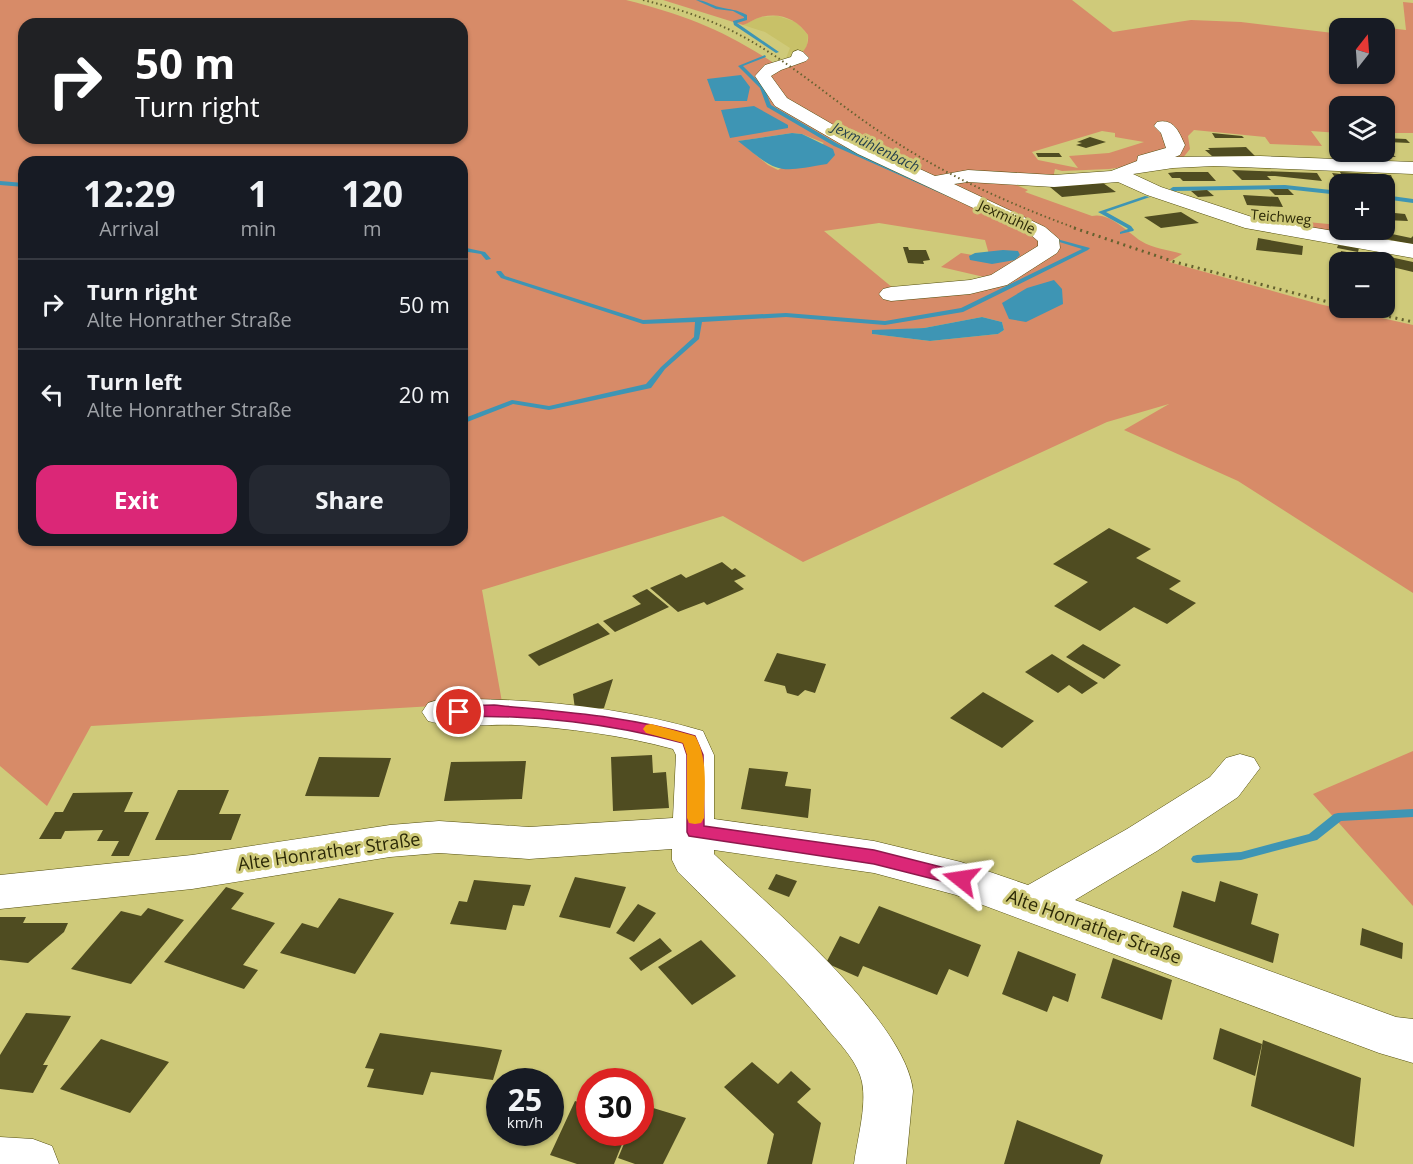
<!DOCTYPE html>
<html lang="en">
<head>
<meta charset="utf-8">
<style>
  :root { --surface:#171b24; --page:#242831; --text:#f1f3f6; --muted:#9ea1a6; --line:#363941; --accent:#db2777 }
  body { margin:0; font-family:"Open Sans",sans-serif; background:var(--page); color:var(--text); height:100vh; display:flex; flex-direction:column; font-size:22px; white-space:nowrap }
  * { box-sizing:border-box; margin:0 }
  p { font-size:20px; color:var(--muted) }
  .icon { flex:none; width:33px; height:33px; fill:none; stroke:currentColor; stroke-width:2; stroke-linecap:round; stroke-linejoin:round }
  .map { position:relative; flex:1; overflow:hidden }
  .sheet { position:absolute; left:18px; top:156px; width:450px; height:390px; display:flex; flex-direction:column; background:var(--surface); border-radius:18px; box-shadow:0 2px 4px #0004 }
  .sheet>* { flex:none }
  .banner { position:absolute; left:18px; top:18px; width:450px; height:126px; border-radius:18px; box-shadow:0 2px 4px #0004; background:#202124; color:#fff; overflow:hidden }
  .needle { width:39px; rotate:17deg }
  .buttons { position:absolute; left:1329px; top:18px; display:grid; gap:12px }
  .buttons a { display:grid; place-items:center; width:66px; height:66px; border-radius:12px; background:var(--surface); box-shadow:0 2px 4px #0004; font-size:30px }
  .speed { position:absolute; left:486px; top:1068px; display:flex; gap:12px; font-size:30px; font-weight:700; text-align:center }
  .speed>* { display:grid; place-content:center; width:78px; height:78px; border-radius:50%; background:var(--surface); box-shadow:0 2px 4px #0004; line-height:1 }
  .speed small { font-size:15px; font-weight:400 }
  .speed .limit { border:9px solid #d22; background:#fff; color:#111 }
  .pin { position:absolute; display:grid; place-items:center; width:51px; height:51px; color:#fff; margin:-26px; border:3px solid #fff; border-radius:50%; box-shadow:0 2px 6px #0007 }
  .me { position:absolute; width:66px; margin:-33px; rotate:285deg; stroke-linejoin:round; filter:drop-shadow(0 0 4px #0008) }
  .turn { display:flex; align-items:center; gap:21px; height:126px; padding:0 18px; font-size:27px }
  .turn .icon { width:78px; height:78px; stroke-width:2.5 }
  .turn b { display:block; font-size:42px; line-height:51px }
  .eta { display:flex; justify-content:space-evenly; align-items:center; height:102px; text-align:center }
  .eta b { font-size:36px; font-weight:700; line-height:42px }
  .cta { display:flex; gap:12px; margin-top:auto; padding:12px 18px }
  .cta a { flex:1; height:69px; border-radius:18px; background:var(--accent); color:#fff; font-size:24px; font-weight:700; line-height:69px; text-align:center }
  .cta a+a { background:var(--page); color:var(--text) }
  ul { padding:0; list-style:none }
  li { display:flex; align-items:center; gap:18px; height:90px; padding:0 18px; border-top:2px solid var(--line) }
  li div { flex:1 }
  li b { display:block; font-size:22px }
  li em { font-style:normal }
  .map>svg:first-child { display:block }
  .built { fill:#c8c168 }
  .green { fill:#d78b68; fill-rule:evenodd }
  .water { fill:#3e95b4 }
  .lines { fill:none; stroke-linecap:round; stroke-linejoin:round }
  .stream { fill:#3e95b4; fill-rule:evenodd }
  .building { fill:#4f4c21 }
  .minor-casing { stroke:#534e0e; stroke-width:1 }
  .minor { fill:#fff; fill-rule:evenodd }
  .rail-far1 { stroke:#65612f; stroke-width:2; stroke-dasharray:1.5 3; stroke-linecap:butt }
  .rail { stroke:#65612f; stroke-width:3; stroke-dasharray:2 4.5; stroke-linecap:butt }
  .route { fill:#db2777; stroke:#8e194d; stroke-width:1.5 }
  .slow { fill:#f59e0b }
  .labels { text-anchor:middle; stroke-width:6; stroke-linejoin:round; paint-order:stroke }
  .far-water-label { font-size:14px; font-style:italic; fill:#27424d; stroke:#cfca7a }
  .far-street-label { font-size:14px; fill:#2c2907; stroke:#cfca7a }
  .near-street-label { font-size:18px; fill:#2c2907; stroke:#cfca7a }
</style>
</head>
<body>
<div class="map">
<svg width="1413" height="1164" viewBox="0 0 1413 1164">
  <rect width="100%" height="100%" fill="#cfca7a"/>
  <path class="built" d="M778 16 796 22 808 35 807 45 804 52 788 60 786 58 790 48 765 32 743 25 760 17Z"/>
  <path class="green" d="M0 0H626C685 15 724 30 775 64 790 60 810 55 808 35 797 19 780 12 761 17 754 19 749 23 743 25L663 0H1072L1113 32 1191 20 1241 22 1333 33 1345 23 1406 30 1403 2 1413 3V133H1385L1384 106H1340L1339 133 1311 131 1322 146 1270 144 1265 137 1194 130 1188 136 1190 149 1182 159 1109 169 1062 171 1055 169 1053 178 1004 180 1028 190 1025 192 1092 216C1110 212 1127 232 1141 241 1152 248 1169 250 1182 254L1169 262 1319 304 1413 325V593L1238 481 1124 430 1169 404 1107 422 803 562 723 516 482 590 502 702 91 726 47 806 0 766ZM24 24H462V138H24ZM1340 28H1384V74H1340ZM1102 131 1115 133V137L1144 142 1109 153 1069 156 1078 168 1038 160 1032 152ZM792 133 802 134 824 143 778 170 768 165 739 141ZM24 162H462V540H24ZM879 223 985 240 990 258 961 253 941 267 997 280 893 288 824 231ZM982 317 1002 322 1004 330 998 334 930 341 872 334V331L924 328Z
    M1245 216 1339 225 1340 230H1379L1392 234 1387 239 1268 226Z
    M1413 751V906L1313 794Z"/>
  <path class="water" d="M741 75 750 87 747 101H715L707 79Z
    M754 106 788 125V128L730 138 721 110Z
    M792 133 802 134 833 149 835 155 827 164C776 173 778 173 738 141Z
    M1003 250 1018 251 1020 255 1015 260 992 264 970 260 969 256 975 253Z
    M1054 280 1062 289 1063 304 1026 322 1009 319 1002 303 1027 288Z
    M982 317 1002 322 1004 330 998 334 930 341 872 334V330L924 328Z"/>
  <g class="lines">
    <path class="stream" d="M696 0C705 0 711 5 719 7 732 10 735 9 747 15V20L737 23 779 52 776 53 734 25 733 21 744 18V17L733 11 716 9Z
      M765 55 766 57 743 66 764 87 771 105 838 144 953 195V197H949L834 146 767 107 760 88 738 66Z
      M0 181 24 183V187L0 185Z
      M1285 185 1340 191V195L1285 189 1173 191 1170 189 1173 187Z
      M1384 195 1413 199V203L1384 199Z
      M1145 196 1150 197 1106 212 1131 226 1134 230 1133 231 1120 234V232L1128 229 1127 228 1098 212Z
      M1053 238 1090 248 1088 250 963 312 885 325 786 317 702 322 699 339 665 369 651 388 549 410 513 404 462 424V419L512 400 549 406 646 384 661 367 694 337 695 322 643 324 501 278 496 272 497 271H501L505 276 643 320 786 313 885 321 961 308 1082 249 1053 240Z
      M462 247 485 252 491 259 486 260 481 254 462 251Z
      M1413 809V817L1341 821 1317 840 1313 841 1241 860 1197 863 1193 862 1191 859 1193 856 1197 855 1241 852 1309 834 1334 814 1338 813Z"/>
  </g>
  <path class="building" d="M1212 133 1242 136 1244 138H1215Z
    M1090 137 1106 142 1086 148 1076 145 1082 143 1077 142Z
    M1384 138 1406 139 1410 143 1387 142Z
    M1246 147 1255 156H1212L1205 150H1210L1208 148Z
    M1384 148 1396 157 1344 156 1340 152H1384Z
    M1036 153H1059L1062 157H1038Z
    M1232 170 1317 173 1322 181 1275 176H1267L1271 180H1242Z
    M1176 172H1208L1216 181H1183L1180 178H1172L1168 173Z
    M1340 172 1391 175 1393 180H1383L1386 185 1346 182 1345 179H1336L1332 173 1341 174Z
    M1103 183 1116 192 1062 197 1050 187Z
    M1269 189H1288L1294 195H1275Z
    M1207 190 1214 196 1198 197 1191 191Z
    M1243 195 1278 197 1283 207 1247 205Z
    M1181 212 1199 223 1161 228 1144 217Z
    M1384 212 1405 214 1408 221 1384 220Z
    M1392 234 1411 238 1413 236V245L1387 239Z
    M1258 238 1303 246 1302 255 1256 250Z
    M1338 245 1359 248 1358 252 1337 248Z
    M903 247H908L909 250H926L930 260 923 261 924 264 908 263Z
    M1341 251 1387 259 1390 257 1413 262V272L1384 265V262L1339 260Z
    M1109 528 1151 549 1136 558 1181 581 1169 589 1196 603 1167 624 1134 607 1100 631 1054 606 1088 582 1053 564Z
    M722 562 732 570 735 568 746 576 734 581 744 589 707 605 704 602 678 612 650 588 681 574 686 578Z
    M647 589 669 607 615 632 603 621 641 604 632 596Z
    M598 623 610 634 539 666 528 655Z
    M1083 644 1121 665 1104 679 1066 657Z
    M777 653 826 664 815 693 805 690 798 696 787 693 785 686 764 681Z
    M1052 654 1098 683 1082 694 1069 685 1058 693 1025 672Z
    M613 679 604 708 575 709 573 694Z
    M983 692 1034 721 1002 748 950 718Z
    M652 755 653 773 666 772 669 808 613 811 611 757Z
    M319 757 391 758 379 797 305 796Z
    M526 761 522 799 444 801 451 762Z
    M749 768 788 772 785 786 811 789 808 818 741 809Z
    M178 790H229L219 814H241L231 840H155Z
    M133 792 124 812H149L129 856H111L119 841H97L103 830 65 831 61 839H39L55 812H63L73 793Z
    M776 874 797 881 789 897 768 889Z
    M575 877 626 887 610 928 559 917Z
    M474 880 531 885 524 906 513 905 506 930 450 924 459 901 467 902Z
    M1220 881 1258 894 1251 924 1279 934 1273 963 1173 927 1182 891 1215 902Z
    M226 887 244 893 231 909 275 923 243 965 258 970 244 989 164 962Z
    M339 898 394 913 355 974 280 953 302 923 318 928Z
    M638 904 656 913 634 942 616 933Z
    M879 906 981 945 968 977 949 969 937 995 863 966 858 977 826 963 840 936 859 944Z
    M148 908 184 920 131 984 71 969 121 911 141 916Z
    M0 917H26L23 923H68L64 932 28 963 0 960Z
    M1362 928 1403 943 1402 959 1360 945Z
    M660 938 672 951 641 971 629 958Z
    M701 940 736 976 692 1005 658 967Z
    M1018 951 1076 974 1068 1002 1053 996 1047 1012 1002 994Z
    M1113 958 1172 980 1162 1020 1101 998Z
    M26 1013 71 1016 43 1065H48L33 1093 0 1089V1055Z
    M1220 1028 1262 1044 1255 1076 1213 1059Z
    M380 1033 483 1047 502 1050 493 1080 431 1072 423 1095 367 1087 374 1069 365 1068Z
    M101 1039 169 1062 130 1113 60 1089Z
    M1263 1040 1361 1078 1354 1147 1251 1106Z
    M752 1062 778 1084 791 1071 811 1089 797 1102 821 1123 812 1164H767L774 1134 724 1087Z
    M575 1101 590 1106V1132H627L614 1164H577L550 1155Z
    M640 1104 686 1118 663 1164H635L618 1158 629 1132H640Z
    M1017 1120 1103 1155 1100 1164H1004Z"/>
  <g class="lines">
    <defs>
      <path id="minor" d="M798 50 803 52 809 58 806 61 781 70 771 76 787 98 870 146 935 176 968 170 1054 175 1111 171 1137 161 1138 156 1166 148 1161 133 1154 126 1157 122C1174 118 1179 132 1185 145L1180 155 1175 157 1260 156 1413 162V174L1214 166 1173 168 1133 174 1161 187 1255 218 1413 244V258L1245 228 1147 195 1118 182 1054 187 968 182 954 184 1045 227 1059 239 1060 248 1057 253 1007 285 970 294 891 301 883 299 879 294 883 289 891 287 970 280 991 275 1038 246V241L1031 235 858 154 775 106 755 76 765 65 791 57 793 52Z
        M441 699C530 698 617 706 703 731L714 755V819L874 841 961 862 1028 885 1127 829 1210 777 1226 758 1240 754 1254 758 1260 768 1238 797 1157 851 1075 900 1396 1017 1413 1019V1063L1379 1053 956 895 874 873 714 850V854C767 904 906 1020 913 1091L906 1164H854C857 1139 867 1107 862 1082 858 1063 842 1046 830 1032 784 974 730 924 678 872L672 860V849L529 859 439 853 390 857 192 889 0 909V875L192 855 390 825 439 821 529 827 673 818 676 755 673 749C621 735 568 728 515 725 486 724 455 729 428 721L422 712 428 703Z
        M0 1137 33 1139 52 1146 59 1164H0Z"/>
    </defs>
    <use href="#minor" class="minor-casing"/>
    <use href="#minor" class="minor"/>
    <path class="rail-far1" d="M643 0C680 9 716 21 749 40 800 69 844 110 894 141 951 178 1015 206 1078 229"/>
    <path class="rail" d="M1074 228 1175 262 1340 305
      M1351 308 1413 322"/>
  </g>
  <path class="route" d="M494 705C562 712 629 716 695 736L703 755 704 826 874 850 961 872 967 874 970 879 967 884 961 886 874 864 689 836 687 832V755L683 743C613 724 532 714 459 717L454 715 451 712 454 708 459 706Z"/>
  <path class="slow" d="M651 724 695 736C709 759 704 791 704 818L701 823 695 824 689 823 687 818V755L683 743 646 733 643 729 646 725Z"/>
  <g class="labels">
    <g class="far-water-label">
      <text transform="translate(876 147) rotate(26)" y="5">Jexmühlenbach</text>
    </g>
    <g class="far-street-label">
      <text transform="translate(1007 217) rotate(25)" y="5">Jexmühle</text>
      <text transform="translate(1281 217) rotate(5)" y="5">Teichweg</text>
    </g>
    <g class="near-street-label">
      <text transform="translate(329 852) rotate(-8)" y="6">Alte Honrather Straße</text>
      <text transform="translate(1094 927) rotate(20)" y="6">Alte Honrather Straße</text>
    </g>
  </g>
</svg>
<div class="buttons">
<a><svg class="needle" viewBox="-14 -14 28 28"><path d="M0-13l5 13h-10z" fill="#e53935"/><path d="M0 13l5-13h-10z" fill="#9ea1a6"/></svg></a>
<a><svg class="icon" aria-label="layers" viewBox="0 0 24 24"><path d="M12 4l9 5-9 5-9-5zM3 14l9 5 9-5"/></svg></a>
<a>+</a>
<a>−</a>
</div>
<div class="speed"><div>25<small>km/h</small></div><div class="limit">30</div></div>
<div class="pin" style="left:459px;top:712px;background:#d93025"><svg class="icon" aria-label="arrive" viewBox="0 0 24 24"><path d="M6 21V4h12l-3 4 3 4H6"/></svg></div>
<svg class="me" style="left:961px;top:879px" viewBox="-20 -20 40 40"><path d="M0-17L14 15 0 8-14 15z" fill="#db2777" stroke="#fff" stroke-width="4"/></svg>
<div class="banner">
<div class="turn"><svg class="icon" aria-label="right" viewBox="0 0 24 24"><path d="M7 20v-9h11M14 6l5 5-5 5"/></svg><div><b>50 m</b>Turn right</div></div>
</div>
<section class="sheet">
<div class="eta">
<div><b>12:29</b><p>Arrival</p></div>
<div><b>1</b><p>min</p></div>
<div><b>120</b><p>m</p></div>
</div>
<ul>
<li><svg class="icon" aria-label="right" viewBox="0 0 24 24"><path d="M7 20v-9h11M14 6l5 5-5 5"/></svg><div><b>Turn right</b><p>Alte Honrather Straße</p></div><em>50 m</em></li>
<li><svg class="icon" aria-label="left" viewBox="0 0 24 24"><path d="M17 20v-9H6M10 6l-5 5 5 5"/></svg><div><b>Turn left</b><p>Alte Honrather Straße</p></div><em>20 m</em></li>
</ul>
<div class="cta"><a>Exit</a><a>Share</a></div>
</section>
</div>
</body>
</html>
